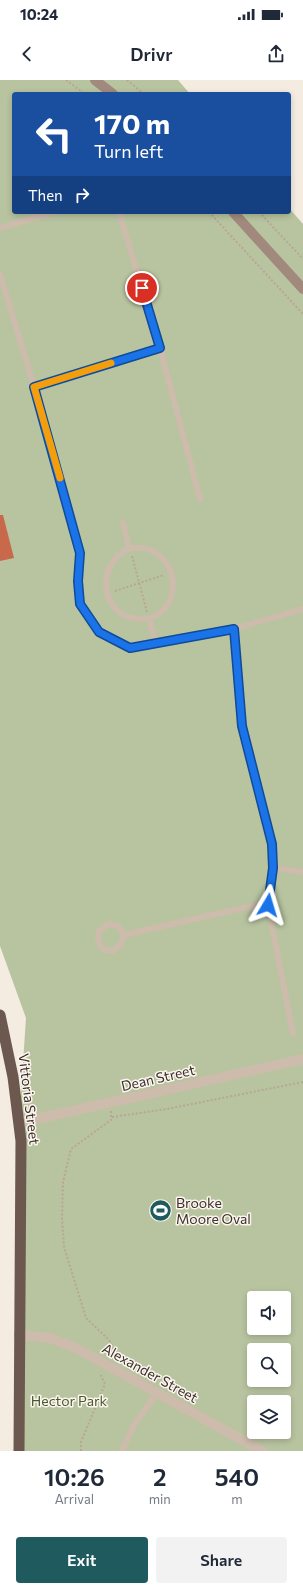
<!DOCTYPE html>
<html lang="en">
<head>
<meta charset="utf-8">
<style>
  :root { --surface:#fff; --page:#f2f2f3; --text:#1f2937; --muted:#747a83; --accent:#1f5a5e }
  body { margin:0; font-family:Commissioner,sans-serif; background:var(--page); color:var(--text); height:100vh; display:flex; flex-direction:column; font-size:15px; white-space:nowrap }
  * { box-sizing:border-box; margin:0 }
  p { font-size:13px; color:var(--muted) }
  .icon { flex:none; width:22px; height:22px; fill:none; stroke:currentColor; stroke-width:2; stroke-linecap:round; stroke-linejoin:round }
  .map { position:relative; height:1371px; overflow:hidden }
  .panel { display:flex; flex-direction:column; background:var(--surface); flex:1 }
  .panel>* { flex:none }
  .hud { position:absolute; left:12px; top:12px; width:279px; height:122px; border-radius:4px; box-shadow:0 2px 6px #0003; background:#1a4fa0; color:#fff; overflow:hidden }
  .tools { position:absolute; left:247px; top:1211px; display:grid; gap:8px }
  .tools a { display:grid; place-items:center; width:44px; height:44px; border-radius:4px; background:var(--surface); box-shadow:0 2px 6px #0003; font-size:20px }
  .pin { position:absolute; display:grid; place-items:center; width:34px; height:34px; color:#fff; margin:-17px; border:2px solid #fff; border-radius:50%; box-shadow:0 1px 4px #0007 }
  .me { position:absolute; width:44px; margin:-22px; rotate:7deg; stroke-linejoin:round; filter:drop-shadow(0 0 3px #0008) }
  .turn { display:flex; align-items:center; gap:14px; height:84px; padding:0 16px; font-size:18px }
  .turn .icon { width:52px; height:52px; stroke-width:2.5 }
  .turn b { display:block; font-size:28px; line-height:34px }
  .then { display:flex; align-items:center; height:38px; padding:0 16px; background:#0003; gap:8px; font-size:15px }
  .eta { display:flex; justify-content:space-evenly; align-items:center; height:68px; text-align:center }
  .eta b { font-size:24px; font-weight:600; line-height:28px }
  .button { display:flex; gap:8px; margin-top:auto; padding:8px 16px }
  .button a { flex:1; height:46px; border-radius:4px; background:var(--accent); color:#fff; font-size:16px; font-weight:600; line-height:46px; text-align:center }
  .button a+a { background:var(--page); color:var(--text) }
  .status { display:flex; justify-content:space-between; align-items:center; height:28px; padding:0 20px; background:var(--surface); direction:ltr }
  .status svg { height:11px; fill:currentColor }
  header { display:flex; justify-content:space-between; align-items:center; height:52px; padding:0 16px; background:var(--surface); font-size:18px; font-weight:600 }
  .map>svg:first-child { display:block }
  .green { fill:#b8c4a0; fill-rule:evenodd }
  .building { fill:#c8694b }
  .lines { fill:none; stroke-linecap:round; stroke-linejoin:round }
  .path { stroke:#b9a596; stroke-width:2; stroke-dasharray:2 2; stroke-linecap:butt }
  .service { stroke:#cdbbac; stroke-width:6 }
  .minor { stroke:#cdbbac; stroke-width:10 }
  .tertiary { stroke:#cdbbac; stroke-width:10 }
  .secondary { stroke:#a18a7d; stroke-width:10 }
  .trunk { stroke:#6c584f; stroke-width:11 }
  .route-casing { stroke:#114b97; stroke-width:10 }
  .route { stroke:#1a73e8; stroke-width:7 }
  .slow { stroke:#f59e0b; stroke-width:7 }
  .labels { text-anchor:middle; stroke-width:3; stroke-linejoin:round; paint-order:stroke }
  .street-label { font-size:14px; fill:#3b302b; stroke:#fbf5ee }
  .poi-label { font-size:14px; fill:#3b302b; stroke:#fbf5ee; text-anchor:start }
  .park-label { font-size:14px; fill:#4a5a2e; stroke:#fbf5ee }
</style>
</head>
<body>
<div class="status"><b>10:24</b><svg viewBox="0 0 49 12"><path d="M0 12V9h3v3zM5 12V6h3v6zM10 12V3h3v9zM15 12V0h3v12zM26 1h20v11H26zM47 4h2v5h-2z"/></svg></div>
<header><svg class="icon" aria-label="back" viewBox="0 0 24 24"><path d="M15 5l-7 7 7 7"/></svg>Drivr<svg class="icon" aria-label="share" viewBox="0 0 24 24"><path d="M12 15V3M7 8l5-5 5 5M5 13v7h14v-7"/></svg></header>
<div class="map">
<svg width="303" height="1371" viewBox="0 0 303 1371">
  <rect width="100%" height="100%" fill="#f4ebe1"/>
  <path class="green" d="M0 0H178L190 14H14V132H289V128L303 144V1371H19V1043L26 938 0 866ZM254 1218H284V1248H254ZM254 1270H284V1300H254ZM254 1322H284V1352H254Z"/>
  <path class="building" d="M0 435H3L14 478 0 481Z"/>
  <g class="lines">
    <path class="path" d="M66 0 85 14
      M127 0 144 14
      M209 132 303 234
      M259 132 303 179
      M132 476 147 532
      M115 511 164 495
      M112 1037 167 1029 303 1002
      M110 1276 114 1269 109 1260 86 1238 64 1167 62 1138 63 1102 71 1069 111 1040V1031
      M81 1371V1362L105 1304 101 1296 102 1293"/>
    <path class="service" d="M119 132 160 268 200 419
      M0 148 54 132
      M0 194 34 307 80 473 78 501 80 524 99 552 130 568 234 549 303 529
      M34 307 160 268
      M123 443 129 468C125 471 118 474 115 479 102 495 103 518 119 532 127 539 140 539 149 539
      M129 468C136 468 145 467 151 470 174 481 181 513 162 531 159 534 153 537 149 539L156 563
      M234 549 242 646 272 764 273 788 268 825 293 954
      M273 788 303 792
      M124 855 118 846 108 844 99 851 98 861 103 869 112 871 121 865 124 855 247 827 268 825
      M122 1371 134 1345 157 1313"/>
    <path class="minor" d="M19 1043 303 979"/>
    <path class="tertiary" d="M19 1255 50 1258 76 1268 262 1371"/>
    <path class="secondary" d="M95 0 113 14
      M233 132 303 209"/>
    <path class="trunk" d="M0 935 13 997 21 1061 19 1371"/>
  </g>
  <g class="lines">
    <defs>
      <path id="route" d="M142 208 160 268 34 307 80 473 78 501 80 524 99 552 130 568 234 549 242 646 272 764 273 788 268 825"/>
    </defs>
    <use href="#route" class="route-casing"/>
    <use href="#route" class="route"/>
    <path class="slow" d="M60 398 34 307 111 283"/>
  </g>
  <defs>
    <symbol id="stadium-disc" viewBox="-11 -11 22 22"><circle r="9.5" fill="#1f5a5e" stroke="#fbf5ee"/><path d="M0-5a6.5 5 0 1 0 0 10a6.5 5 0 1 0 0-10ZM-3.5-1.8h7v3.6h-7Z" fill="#fff"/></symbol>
  </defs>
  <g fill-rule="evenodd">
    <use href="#stadium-disc" x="148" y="1118" width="25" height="25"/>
  </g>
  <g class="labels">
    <g class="street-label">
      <text transform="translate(158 998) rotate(-13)" y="5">Dean Street</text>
      <text transform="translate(29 1019) rotate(83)" y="5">Vittoria Street</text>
      <text transform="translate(150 1293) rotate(29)" y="5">Alexander Street</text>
    </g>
    <g class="poi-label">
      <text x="176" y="1128">Brooke<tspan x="176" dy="16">Moore Oval</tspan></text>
    </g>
    <g class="park-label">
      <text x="69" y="1326">Hector Park</text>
    </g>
  </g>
</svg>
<div class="tools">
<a><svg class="icon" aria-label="sound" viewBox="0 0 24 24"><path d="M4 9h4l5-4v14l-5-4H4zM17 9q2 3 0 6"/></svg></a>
<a><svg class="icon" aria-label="search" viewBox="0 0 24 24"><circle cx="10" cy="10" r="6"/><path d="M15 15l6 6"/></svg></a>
<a><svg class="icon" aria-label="layers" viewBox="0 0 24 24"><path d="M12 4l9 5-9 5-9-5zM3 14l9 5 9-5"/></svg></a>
</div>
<div class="pin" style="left:142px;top:208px;background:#d93025"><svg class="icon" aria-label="arrive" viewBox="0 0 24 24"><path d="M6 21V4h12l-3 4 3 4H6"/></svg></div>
<svg class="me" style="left:268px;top:825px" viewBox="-20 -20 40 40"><path d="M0-17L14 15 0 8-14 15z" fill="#1a73e8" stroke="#fff" stroke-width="4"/></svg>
<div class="hud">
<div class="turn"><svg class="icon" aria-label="left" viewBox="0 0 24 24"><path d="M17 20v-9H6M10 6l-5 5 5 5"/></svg><div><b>170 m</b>Turn left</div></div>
<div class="then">Then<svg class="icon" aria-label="right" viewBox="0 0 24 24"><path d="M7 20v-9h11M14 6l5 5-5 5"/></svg></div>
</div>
</div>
<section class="panel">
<div class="eta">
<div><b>10:26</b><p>Arrival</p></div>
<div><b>2</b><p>min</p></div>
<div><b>540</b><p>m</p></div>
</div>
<div class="button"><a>Exit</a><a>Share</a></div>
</section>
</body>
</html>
